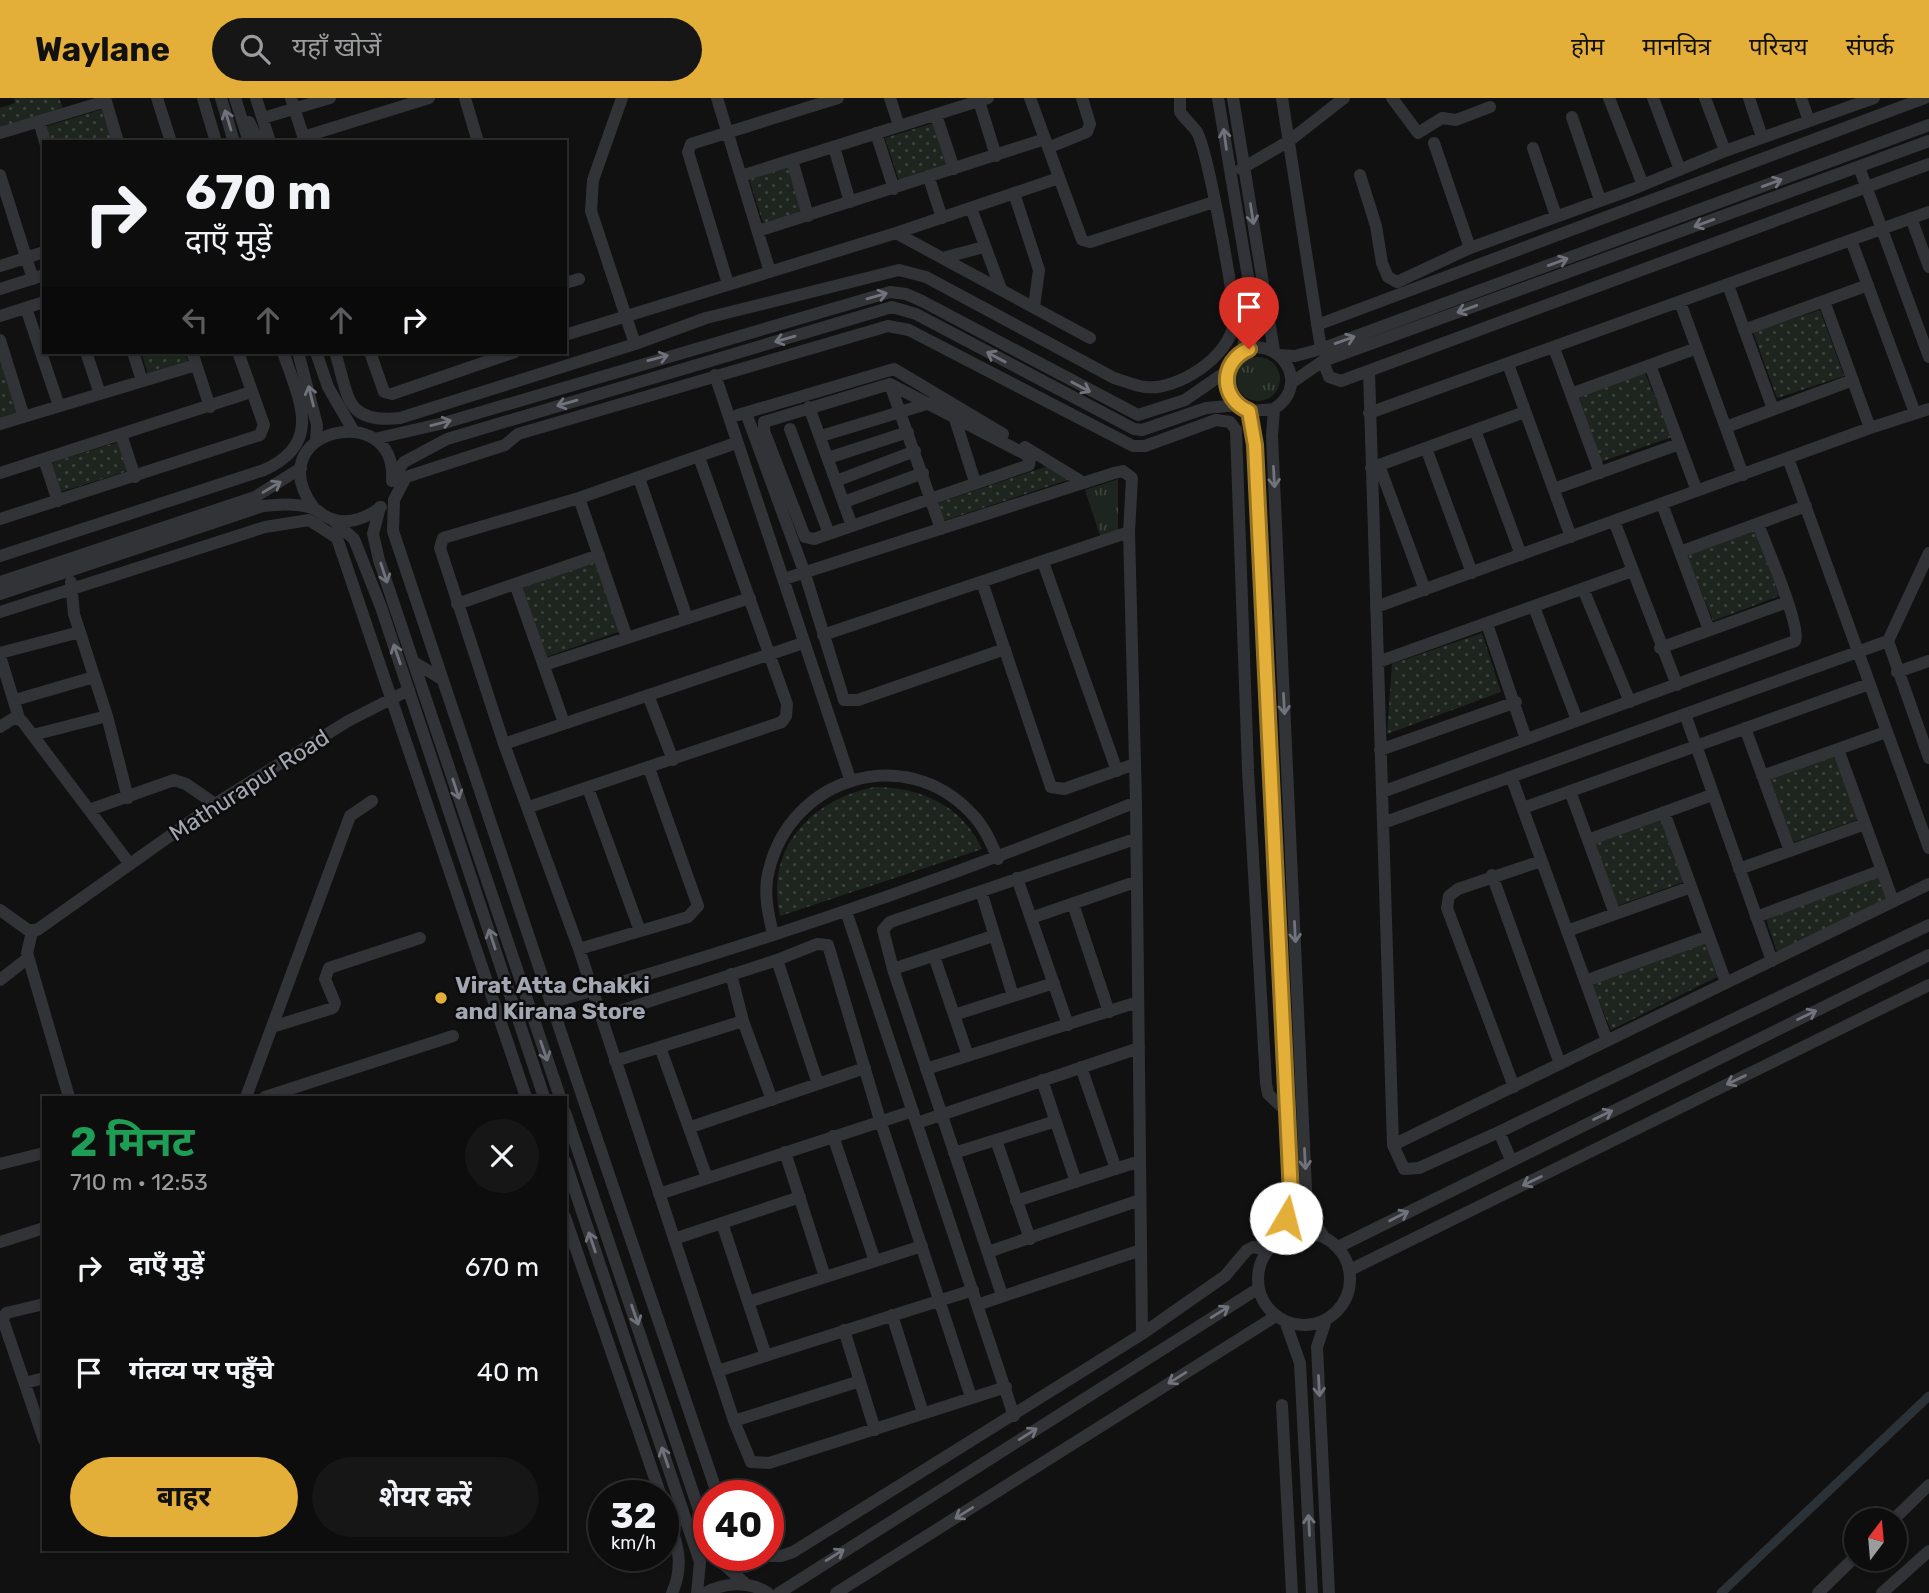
<!DOCTYPE html>
<html lang="hi">
<head>
<meta charset="utf-8">
<style>
  :root { --surface:#0d0d0e; --page:#161617; --text:#f1f3f6; --muted:#9a9c9e; --line:#2d2d2e; --accent:#e4af38 }
  body { margin:0; font-family:Rubik,"Noto Sans Devanagari",sans-serif; background:var(--page); color:var(--text); height:100vh; display:flex; flex-direction:column; font-size:26px; white-space:nowrap }
  * { box-sizing:border-box; margin:0 }
  p { font-size:23px; color:var(--muted) }
  .icon { flex:none; width:38px; height:38px; fill:none; stroke:currentColor; stroke-width:2; stroke-linecap:round; stroke-linejoin:round }
  .map { position:relative; flex:1; overflow:hidden }
  .drawer { position:absolute; left:42px; top:998px; width:525px; height:455px; display:flex; flex-direction:column; background:var(--surface); border-radius:0px; box-shadow:0 2px 5px #0004,0 0 0 2px var(--line) }
  .drawer>* { flex:none }
  .top-card { position:absolute; left:42px; top:42px; width:525px; height:214px; border-radius:0px; box-shadow:0 2px 5px #0004,0 0 0 2px var(--line); background:#0d0d0e; color:var(--text); overflow:hidden }
  .needle { width:46px; rotate:16deg }
  .tools { position:absolute; left:1844px; top:1410px; display:grid; gap:14px }
  .tools a { display:grid; place-items:center; width:63px; height:63px; border-radius:50%; background:var(--surface); box-shadow:0 2px 5px #0004,0 0 0 2px var(--line); font-size:35px }
  .speed { position:absolute; left:588px; top:1382px; display:flex; gap:14px; font-size:35px; font-weight:700; text-align:center }
  .speed>* { display:grid; place-content:center; width:91px; height:91px; border-radius:50%; background:var(--surface); box-shadow:0 2px 5px #0004,0 0 0 2px var(--line); line-height:1 }
  .speed small { font-size:18px; font-weight:400 }
  .speed .limit { border:10px solid #d22; background:#fff; color:#111 }
  .pin { position:absolute; display:grid; place-items:center; width:60px; height:60px; color:#fff; margin:-72px -30px; border-radius:50% 50% 50% 0; rotate:-45deg; box-shadow:0 0 7px #0007 }
  .pin .icon { rotate:45deg }
  .me { position:absolute; width:77px; margin:-38px; rotate:8deg; stroke-linejoin:round; filter:drop-shadow(0 0 5px #0008) }
  .turn { display:flex; align-items:center; gap:24px; height:147px; padding:0 28px; font-size:32px }
  .turn .icon { width:91px; height:91px; stroke-width:2.5 }
  .turn b { display:block; font-size:49px; line-height:60px }
  .lanes { display:flex; align-items:center; height:66px; padding:0 28px; background:#0003; justify-content:center; gap:35px; direction:ltr }
  .lanes .off { opacity:.35 }
  .round { display:grid; place-items:center; flex:none; width:74px; height:74px; border-radius:37px; background:var(--page) }
  .head { display:flex; align-items:center; justify-content:space-between; height:119px; padding:0 28px }
  h1 { font-size:42px; font-weight:700; line-height:52px; color:#1e9e55 }
  .button { display:flex; gap:14px; margin-top:auto; padding:14px 28px }
  .button a { flex:1; height:80px; border-radius:42px; background:var(--accent); color:#111; font-size:28px; font-weight:700; line-height:80px; text-align:center }
  .button a+a { background:var(--page); color:var(--text) }
  ul { padding:0; list-style:none }
  li { display:flex; align-items:center; gap:21px; height:105px; padding:0 28px }
  li div { flex:1 }
  li b { display:block; font-size:26px }
  li em { font-style:normal }
  header { display:flex; align-items:center; gap:42px; box-sizing:border-box; height:98px; padding:0 35px; background:var(--accent); color:#111 }
  header strong { font-size:33px }
  nav { display:flex; gap:38px; margin-inline-start:auto; font-size:24px }
  .search { width:490px; height:63px; background:var(--page); display:flex; align-items:center; gap:18px; box-sizing:border-box; padding:0 24px; border-radius:38px; color:var(--muted); font-size:26px }
  .map>svg:first-child { display:block }
  .grass { fill:url(#grass-tufts) }
  .park { fill:url(#park-dots) }
  .lines { fill:none; stroke-linecap:round; stroke-linejoin:round }
  .canal { stroke:#2a3137; stroke-width:9 }
  .minor { stroke:#323337; stroke-width:12 }
  .oneway { stroke:#70737b }
  .route-casing { stroke:#947224; stroke-width:18 }
  .route { stroke:#e4af38; stroke-width:12 }
  .poi-dot { fill:#e4af38; stroke:#0c0c0d; stroke-width:2.5 }
  .labels { text-anchor:middle; stroke-width:5; stroke-linejoin:round; paint-order:stroke }
  .street-label { font-size:23px; fill:#a3a7b2; stroke:#0c0c0d }
  .poi-label { font-size:23px; font-weight:bold; fill:#a3a7b2; stroke:#0c0c0d; text-anchor:start }
</style>
</head>
<body>
<header>
<strong>Waylane</strong>
<div class="search"><svg class="icon" aria-label="search" viewBox="0 0 24 24"><circle cx="10" cy="10" r="6"/><path d="M15 15l6 6"/></svg>यहाँ खोजें</div>
<nav><a>होम</a><a>मानचित्र</a><a>परिचय</a><a>संपर्क</a></nav>
</header>
<div class="map">
<svg width="1929" height="1495" viewBox="0 0 1929 1495">
  <defs>
    <pattern id="grass-tufts" width="24" height="20" patternUnits="userSpaceOnUse" patternTransform="scale(1.75)"><rect width="24" height="20" fill="#1e251e"/><path d="M3 7l-1-3M5 7V3M7 7l1-3M15 17l-1-3M17 17v-4M19 17l1-3" fill="none" stroke="#3c423c"/></pattern>
    <pattern id="park-dots" width="8" height="8" patternUnits="userSpaceOnUse" patternTransform="scale(1.75)"><rect width="8" height="8" fill="#1e251e"/><path d="M2 2h.1M6 6h.1" fill="none" stroke="#3c423c" stroke-width="1.8" stroke-linecap="round"/></pattern>
  </defs>
  <rect width="100%" height="100%" fill="#111112"/>
  <path class="grass" d="M1236 281a22 22 0 1 1 44 0a22 22 0 1 1-44 0Z
    M1118 381V434L1101 440 1085 392Z"/>
  <path class="park" d="M14 0H59L63 11 0 31V10L15 5Z
    M103 11 113 44H49L44 29Z
    M937 24 950 67 899 83 885 40Z
    M790 68 804 113 763 125 749 81Z
    M1820 212 1844 278 1777 300 1753 234Z
    M141 254H185L188 264 148 277Z
    M0 259 18 317 0 323Z
    M1645 275 1672 339 1600 364 1577 298Z
    M118 344 128 373 60 394 51 365Z
    M1048 368 1071 381 940 424 935 406Z
    M1756 433 1779 498 1713 523 1687 457Z
    M596 462 621 533 546 559 522 488Z
    M1482 535 1501 594 1387 636 1392 566Z
    M1836 656 1859 721 1792 745 1769 679Z
    M874 689C920 689 962 707 982 751L780 818C765 750 811 702 874 689Z
    M1661 719 1684 784 1617 808 1594 744Z
    M1878 777 1887 801 1777 854 1766 821Z
    M1705 843 1717 879 1611 932 1592 886Z"/>
  <g class="lines">
    <path class="canal" d="M1721 1495 1929 1298"/>
    <path class="minor" d="M105 0 118 44
      M157 0 171 44
      M203 0 216 44
      M221 0 234 44
      M235 0 249 44
      M256 0 270 44
      M291 0 305 44
      M465 0 478 44
      M622 0 593 82 591 113 635 246
      M717 0 770 174
      M890 0 899 28
      M1030 0 1082 142 1090 144 1214 104
      M1218 0 1250 191 1243 253
      M1233 0 1274 253
      M1282 0 1321 251
      M1392 0 1418 35 1442 20 1456 22 1490 9
      M1609 0 1643 87
      M1653 0 1680 72
      M1705 0 1725 53
      M1749 0 1762 39
      M1801 0 1809 23
      M979 3 996 58
      M936 17 954 71
      M1572 19 1600 102
      M263 20 330 0
      M39 23 45 44
      M249 24 259 44
      M0 35 106 3
      M876 35 894 91
      M303 39 429 0
      M1434 45 1470 150
      M834 49 850 104
      M1050 49 1087 34 1090 26 1082 0
      M1533 50 1556 118
      M792 62 808 118
      M1859 69 1929 259
      M1241 71 1289 43 1344 0
      M0 77 33 181
      M1360 77 1376 128 1382 165 1388 179 1397 184 1470 150 1633 91 1725 53 1874 0
      M741 78 988 0
      M929 80 942 120
      M1014 95 1039 172 1034 209
      M971 110 1001 191
      M1911 120 1929 169
      M758 133 1045 41
      M896 135 1090 240
      M1851 142 1915 315
      M946 159 984 149
      M0 168 44 154
      M565 185 579 181
      M728 186 688 54 691 46 838 0
      M1728 187 1773 311
      M0 191 44 177
      M1680 204 1743 377
      M26 210 59 308
      M0 218 44 204
      M1317 227 1925 0
      M1744 232 1868 187
      M565 237 896 135 1059 80
      M0 242 24 319
      M1554 250 1600 375
      M86 254 100 296
      M133 254 142 283
      M192 254 210 309
      M298 254 317 327 316 343
      M316 254 328 289 353 332
      M335 254C349 298 344 326 400 320L635 246 706 220 899 172 926 179 1114 280C1124 283 1135 288 1145 289 1177 293 1230 259 1234 224 1236 205 1207 51 1197 34 1192 27 1185 21 1180 14V0
      M370 254 384 294 392 296 515 254
      M1279 257 1295 258 1321 251 1929 27
      M1323 263 1329 279 1341 283 1929 66
      M1508 266 1571 439
      M1650 267 1697 393
      M1369 274 1393 1047 1404 1071 1419 1070 1499 1034 1929 827
      M715 277 850 681
      M1291 285 1323 263 1929 43
      M890 286 1025 356 1030 361 1029 367 814 441 805 439 764 333V324Z
      M890 286 941 431
      M1571 296 1697 250
      M809 309 852 428
      M1274 311 1249 313C1237 308 1228 299 1226 286 1225 277 1228 267 1234 261 1265 225 1319 281 1274 311L1272 338 1307 1113 1324 1139
      M1249 313 1255 347 1291 1097 1278 1143
      M746 315 805 476 844 602H858L1005 551
      M1369 315 1929 114
      M738 317 894 271 1003 336
      M954 318 975 384
      M0 326 196 267
      M1726 329 1853 282
      M1870 330 1929 311
      M790 331 829 436
      M1475 332 1521 457
      M121 336 135 379
      M821 338 930 305
      M374 341 444 325 890 194 906 196 922 203 1138 317 1185 302 1227 273
      M736 345 579 400 443 440 440 450 504 646 579 851 734 1323 751 1364 769 1365 1006 1289
      M1025 349 1084 385
      M1426 350 1472 475
      M828 360 908 334
      M1788 360 1929 750
      M44 361 58 403
      M1379 367 1425 492
      M1371 370 1525 314
      M0 375 251 294
      M393 379 404 364 447 341 892 209 916 216 1134 331 1142 332 1206 310 1238 307
      M639 380 687 520
      M836 383 915 353
      M1554 391 1679 346
      M579 400 627 540
      M844 404 923 375
      M1662 406 1709 532
      M380 409 373 436 379 462 560 999
      M314 410C256 332 398 299 392 383
      M0 421 260 337 264 327 238 254
      M333 422 354 441 381 509 544 999
      M1614 423 1677 587
      M1680 454 1806 408
      M1929 455 1888 543 1929 660
      M0 458 264 372C324 345 299 302 283 254
      M1043 464 1117 673
      M784 481 1114 375 1123 373 1132 380 1129 434 1136 704 1142 1236
      M0 484 255 399 301 370
      M71 484 74 516 107 618 128 700
      M982 484 1051 689 1064 691 1135 666
      M515 486 564 625
      M1583 491 1630 604
      M0 496 263 408C278 406 296 405 312 410 317 411 321 416 325 418 345 429 365 421 381 409
      M457 506 599 457
      M1376 509 1870 330 1824 203
      M1534 509 1577 622
      M0 514 265 429 309 422 337 440 526 999
      M1487 526 1526 641
      M823 537 1129 434
      M1660 550 1787 504
      M0 555 80 534
      M0 558 19 620
      M414 564 443 582
      M1378 564 1632 473
      M544 567 750 500
      M1897 574 1929 563
      M648 597 673 662
      M15 602 94 579
      M1685 616 1772 863
      M0 629 14 620 22 623 129 765
      M1745 630 1790 753
      M33 637 107 618
      M504 646 803 545
      M1838 651 1893 803
      M1380 652 1516 604
      M1762 678 1886 634
      M1512 681 1607 943
      M588 690 640 833
      M1570 693 1615 816
      M1382 694 1795 543C1802 530 1765 445 1758 426
      M529 709 782 624 786 618 787 606 699 359
      M1523 710 1869 586
      M89 712 174 682 186 686 215 706
      M1664 714 1726 885
      M1383 725 1888 543
      M1588 742 1712 697
      M1739 771 1865 726
      M1492 777 1560 966
      M1017 780 1068 927
      M981 793 1013 898
      M1073 806 1109 914
      M0 812 28 832H37L215 706 348 623 409 592
      M846 813 1014 1318
      M1756 819 1882 772
      M1031 820 1135 784
      M1567 833 1691 789
      M32 834 27 855 69 999
      M773 836C768 815 763 793 769 772 791 680 904 644 971 715 984 728 991 744 998 761
      M579 851 688 819 698 808 649 670
      M934 858 968 958
      M777 862 818 986
      M893 871 993 838
      M731 876 743 923 772 1002
      M0 882 28 860
      M1585 883 1709 838
      M553 904C751 848 946 782 1136 704
      M954 917 1054 885
      M601 919 777 862 817 846 828 847 880 1022 971 1299
      M272 929 333 910 335 905 325 881 329 870 420 840
      M660 949 707 1080
      M615 963 743 923
      M1081 969 1116 1071
      M926 971 1138 904
      M1042 982 1076 1084
      M1514 989 1447 810 1449 798 1458 791 1541 763
      M246 999 350 718 372 703
      M265 999 453 938
      M565 1014 709 1442
      M917 1025 1139 950
      M691 1029 865 970
      M1499 1034 1511 1062
      M833 1038 875 1163
      M996 1042 1030 1141
      M1393 1047 1929 786
      M785 1054 825 1179
      M954 1055 1056 1023
      M565 1063 700 1464 697 1495
      M0 1066 44 1055
      M659 1096 913 1013
      M1016 1103 1140 1063
      M565 1119 661 1398
      M722 1125 766 1258
      M1258 1181a46 46 0 1 1 92 0a46 46 0 1 1-92 0Z
      M674 1141 800 1099
      M0 1144 44 1130
      M1338 1149 1929 857
      M988 1154 1140 1102
      M1350 1172 1929 887
      M1002 1197 893 871 883 832 890 824 1135 741
      M748 1204 922 1148
      M44 1206 6 1215 3 1222 44 1342
      M980 1206 1141 1152
      M892 1217 923 1315
      M1326 1222 1317 1249 1329 1495
      M1285 1223 1300 1265 1312 1495
      M844 1232 875 1332
      M718 1273 973 1192
      M25 1285 44 1280
      M1282 1307 1292 1495
      M734 1323 860 1283
      M718 1398C607 1077 502 755 393 433L394 402 406 379 505 347 518 336 888 228 909 232 1133 348H1145L1216 322 1230 324 1236 332 1248 672 1266 985 1268 996 1285 1012
      M663 1405C674 1438 687 1462 672 1495
      M1892 1423 1929 1387
      M714 1458 747 1487
      M758 1458H781L793 1454 1142 1236 1225 1178 1247 1152 1253 1149 1268 1152
      M705 1495C724 1484 750 1483 768 1495
      M779 1495 1259 1190
      M836 1495 1276 1218
      M1818 1495 1857 1457
      M1882 1495 1929 1453"/>
  </g>
  <defs><path id="oneway-shaft" d="M-6 0H5M1.5-3L5.5 0L1.5 3" fill="none" stroke-width="1.6" stroke-linecap="round" stroke-linejoin="round" transform="scale(1.75)"/></defs>
  <g class="oneway">
    <use href="#oneway-shaft" transform="translate(228 22) rotate(-107)"/>
    <use href="#oneway-shaft" transform="translate(1225 41) rotate(-98)"/>
    <use href="#oneway-shaft" transform="translate(1772 85) rotate(-20)"/>
    <use href="#oneway-shaft" transform="translate(1252 116) rotate(81)"/>
    <use href="#oneway-shaft" transform="translate(1704 125) rotate(160)"/>
    <use href="#oneway-shaft" transform="translate(1558 164) rotate(-20)"/>
    <use href="#oneway-shaft" transform="translate(877 198) rotate(-16)"/>
    <use href="#oneway-shaft" transform="translate(1467 211) rotate(160)"/>
    <use href="#oneway-shaft" transform="translate(785 241) rotate(164)"/>
    <use href="#oneway-shaft" transform="translate(1345 242) rotate(-20)"/>
    <use href="#oneway-shaft" transform="translate(996 259) rotate(-152)"/>
    <use href="#oneway-shaft" transform="translate(658 260) rotate(-15)"/>
    <use href="#oneway-shaft" transform="translate(1081 289) rotate(28)"/>
    <use href="#oneway-shaft" transform="translate(311 298) rotate(-104)"/>
    <use href="#oneway-shaft" transform="translate(567 305) rotate(164)"/>
    <use href="#oneway-shaft" transform="translate(441 325) rotate(-15)"/>
    <use href="#oneway-shaft" transform="translate(1274 379) rotate(87)"/>
    <use href="#oneway-shaft" transform="translate(272 389) rotate(-31)"/>
    <use href="#oneway-shaft" transform="translate(384 475) rotate(72)"/>
    <use href="#oneway-shaft" transform="translate(397 556) rotate(-109)"/>
    <use href="#oneway-shaft" transform="translate(1284 606) rotate(87)"/>
    <use href="#oneway-shaft" transform="translate(456 691) rotate(72)"/>
    <use href="#oneway-shaft" transform="translate(1295 834) rotate(87)"/>
    <use href="#oneway-shaft" transform="translate(492 841) rotate(-108)"/>
    <use href="#oneway-shaft" transform="translate(1807 917) rotate(-26)"/>
    <use href="#oneway-shaft" transform="translate(544 953) rotate(71)"/>
    <use href="#oneway-shaft" transform="translate(1736 982) rotate(154)"/>
    <use href="#oneway-shaft" transform="translate(1603 1017) rotate(-26)"/>
    <use href="#oneway-shaft" transform="translate(1305 1061) rotate(87)"/>
    <use href="#oneway-shaft" transform="translate(1532 1083) rotate(154)"/>
    <use href="#oneway-shaft" transform="translate(1399 1118) rotate(-27)"/>
    <use href="#oneway-shaft" transform="translate(592 1144) rotate(-109)"/>
    <use href="#oneway-shaft" transform="translate(1220 1214) rotate(-32)"/>
    <use href="#oneway-shaft" transform="translate(635 1217) rotate(71)"/>
    <use href="#oneway-shaft" transform="translate(1177 1280) rotate(148)"/>
    <use href="#oneway-shaft" transform="translate(1319 1288) rotate(87)"/>
    <use href="#oneway-shaft" transform="translate(1028 1336) rotate(-32)"/>
    <use href="#oneway-shaft" transform="translate(665 1359) rotate(-109)"/>
    <use href="#oneway-shaft" transform="translate(964 1415) rotate(148)"/>
    <use href="#oneway-shaft" transform="translate(1309 1427) rotate(-93)"/>
    <use href="#oneway-shaft" transform="translate(835 1457) rotate(-32)"/>
  </g>
  <g class="lines">
    <defs>
      <path id="route" d="M1249 251C1219 264 1220 301 1249 313L1255 347 1291 1097 1286 1120"/>
    </defs>
    <use href="#route" class="route-casing"/>
    <use href="#route" class="route"/>
  </g>
  <circle class="poi-dot" cx="441" cy="900" r="7"/>
  <g class="labels">
    <g class="street-label">
      <text transform="translate(249 687) rotate(-33)" y="8">Mathurapur Road</text>
    </g>
    <g class="poi-label">
      <text x="455" y="895">Virat Atta Chakki<tspan x="455" dy="26">and Kirana Store</tspan></text>
    </g>
  </g>
</svg>
<div class="tools">
<a><svg class="needle" viewBox="-14 -14 28 28"><path d="M0-13l5 13h-10z" fill="#e53935"/><path d="M0 13l5-13h-10z" fill="#9a9c9e"/></svg></a>
</div>
<div class="speed"><div>32<small>km/h</small></div><div class="limit">40</div></div>
<div class="pin" style="left:1249px;top:251px;background:#d93025"><svg class="icon" aria-label="arrive" viewBox="0 0 24 24"><path d="M6 21V4h12l-3 4 3 4H6"/></svg></div>
<svg class="me" style="left:1286px;top:1120px" viewBox="-20 -20 40 40"><circle r="19" fill="#fff"/><path d="M0-13L10 11 0 6-10 11z" fill="#e4af38"/></svg>
<div class="top-card">
<div class="turn"><svg class="icon" aria-label="right" viewBox="0 0 24 24"><path d="M7 20v-9h11M14 6l5 5-5 5"/></svg><div><b>670 m</b>दाएँ मुड़ें</div></div>
<div class="lanes"><svg class="icon off" aria-label="left" viewBox="0 0 24 24"><path d="M17 20v-9H6M10 6l-5 5 5 5"/></svg><svg class="icon off" aria-label="ahead" viewBox="0 0 24 24"><path d="M12 20V5M6 11l6-6 6 6"/></svg><svg class="icon off" aria-label="ahead" viewBox="0 0 24 24"><path d="M12 20V5M6 11l6-6 6 6"/></svg><svg class="icon" aria-label="right" viewBox="0 0 24 24"><path d="M7 20v-9h11M14 6l5 5-5 5"/></svg></div>
</div>
<section class="drawer">
<div class="head"><div><h1>2 मिनट</h1><p>710 m · 12:53</p></div><a class="round"><svg class="icon" aria-label="close" viewBox="0 0 24 24"><path d="M6 6l12 12M18 6L6 18"/></svg></a></div>
<ul>
<li><svg class="icon" aria-label="right" viewBox="0 0 24 24"><path d="M7 20v-9h11M14 6l5 5-5 5"/></svg><div><b>दाएँ मुड़ें</b></div><em>670 m</em></li>
<li><svg class="icon" aria-label="arrive" viewBox="0 0 24 24"><path d="M6 21V4h12l-3 4 3 4H6"/></svg><div><b>गंतव्य पर पहुँचे</b></div><em>40 m</em></li>
</ul>
<div class="button"><a>बाहर</a><a>शेयर करें</a></div>
</section>
</div>
</body>
</html>
